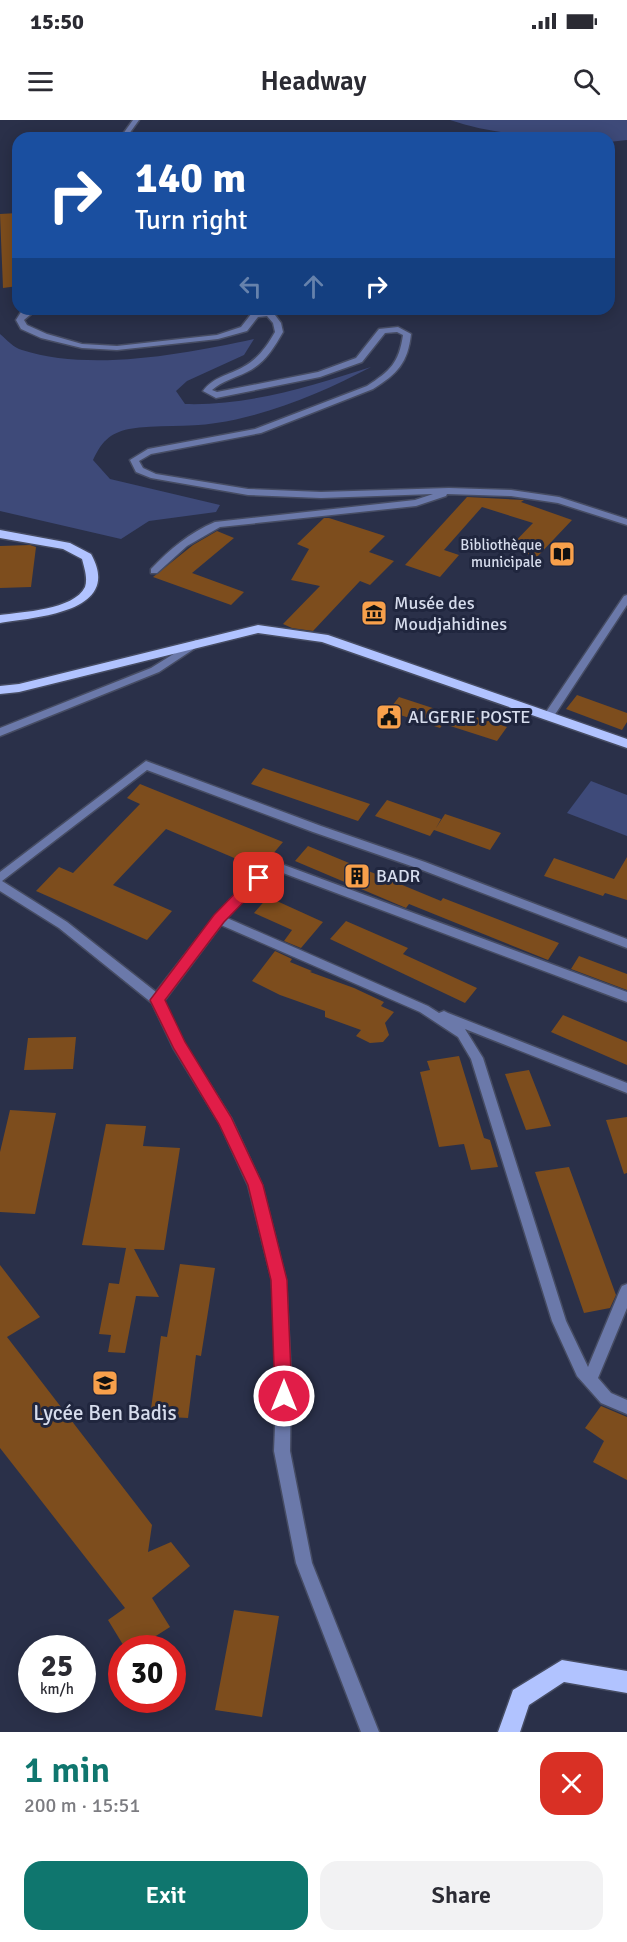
<!DOCTYPE html>
<html lang="en">
<head>
<meta charset="utf-8">
<style>
  :root { --surface:#fff; --page:#f2f2f3; --text:#2b2b33; --muted:#7c7c81; --accent:#0f766e }
  body { margin:0; font-family:Signika,sans-serif; background:var(--page); color:var(--text); height:100vh; display:flex; flex-direction:column; font-size:22px; white-space:nowrap }
  * { box-sizing:border-box; margin:0 }
  p { font-size:20px; color:var(--muted) }
  .icon { flex:none; width:33px; height:33px; fill:none; stroke:currentColor; stroke-width:2; stroke-linecap:round; stroke-linejoin:round }
  .map { position:relative; height:1612px; overflow:hidden }
  .side { display:flex; flex-direction:column; background:var(--surface); flex:1 }
  .side>* { flex:none }
  .guide { position:absolute; left:12px; top:12px; width:603px; height:183px; border-radius:18px; box-shadow:0 3px 15px #0003; background:#1a4fa0; color:#fff; overflow:hidden }
  .speed { position:absolute; left:18px; top:1515px; display:flex; gap:12px; font-size:30px; font-weight:700; text-align:center }
  .speed>* { display:grid; place-content:center; width:78px; height:78px; border-radius:50%; background:var(--surface); box-shadow:0 3px 15px #0003; line-height:1 }
  .speed small { font-size:15px; font-weight:400 }
  .speed .limit { border:9px solid #d22; background:#fff; color:#111 }
  .pin { position:absolute; display:grid; place-items:center; width:51px; height:51px; color:#fff; margin:-26px; border-radius:12px; box-shadow:0 3px 9px #0006 }
  .me { position:absolute; width:66px; margin:-33px; rotate:0deg; stroke-linejoin:round; filter:drop-shadow(0 0 4px #0008) }
  .turn { display:flex; align-items:center; gap:21px; height:126px; padding:0 24px; font-size:27px }
  .turn .icon { width:78px; height:78px; stroke-width:2.5 }
  .turn b { display:block; font-size:42px; line-height:51px }
  .lanes { display:flex; align-items:center; height:57px; padding:0 24px; background:#0003; justify-content:center; gap:30px; direction:ltr }
  .lanes .off { opacity:.35 }
  .round { display:grid; place-items:center; flex:none; width:63px; height:63px; border-radius:18px; background:var(--page) }
  .headline { display:flex; align-items:center; justify-content:space-between; height:102px; padding:0 24px }
  h1 { font-size:36px; font-weight:600; line-height:45px; color:var(--accent) }
  .cta { display:flex; gap:12px; margin-top:auto; padding:12px 24px }
  .cta a { flex:1; height:69px; border-radius:18px; background:var(--accent); color:#fff; font-size:24px; font-weight:600; line-height:69px; text-align:center }
  .cta a+a { background:var(--page); color:var(--text) }
  .status { display:flex; justify-content:space-between; align-items:center; height:42px; padding:0 30px; background:var(--surface); direction:ltr }
  .status svg { height:16px; fill:currentColor }
  header { display:flex; justify-content:space-between; align-items:center; height:78px; padding:0 24px; background:var(--surface); font-size:27px; font-weight:600 }
  .map>svg:first-child { display:block }
  .green { fill:#3e4a79 }
  .building { fill:#7d4d1d }
  .lines { fill:none; stroke-linecap:round; stroke-linejoin:round }
  .street-casing { stroke:#464c63; stroke-width:3 }
  .primary-casing { stroke:#464c63; stroke-width:3 }
  .street { fill:#6b79aa; fill-rule:evenodd }
  .primary { fill:#b1c3ff; fill-rule:evenodd }
  .route { fill:#e11d48; stroke:#92132f; stroke-width:1.5 }
  .labels { text-anchor:middle; stroke-width:6; stroke-linejoin:round; paint-order:stroke }
  .far-poi-label { font-size:15px; fill:#d6dcec; stroke:#20263e; text-anchor:end }
  .poi-label { font-size:18px; fill:#d6dcec; stroke:#20263e; text-anchor:start }
  .near-poi-label { font-size:21px; fill:#d6dcec; stroke:#20263e }
</style>
</head>
<body>
<div class="status"><b>15:50</b><svg viewBox="0 0 49 12"><path d="M0 12V9h3v3zM5 12V6h3v6zM10 12V3h3v9zM15 12V0h3v12zM26 1h20v11H26zM47 4h2v5h-2z"/></svg></div>
<header><svg class="icon" aria-label="menu" viewBox="0 0 24 24"><path d="M4 6h16M4 12h16M4 18h16"/></svg>Headway<svg class="icon" aria-label="search" viewBox="0 0 24 24"><circle cx="10" cy="10" r="6"/><path d="M15 15l6 6"/></svg></header>
<div class="map">
<svg width="627" height="1612" viewBox="0 0 627 1612">
  <rect width="100%" height="100%" fill="#2a3049"/>
  <path class="green" d="M450 0H627V20L609 22V18C556 18 500 17 450 0Z
    M0 214C7 220 14 228 22 230 90 252 185 234 254 219L244 235 187 261 176 271 185 284C249 286 311 266 371 247 324 272 269 295 216 303 188 308 156 304 129 309 109 313 101 323 93 340L110 359 220 385 216 392 149 401 121 419 0 391Z
    M591 661 627 675V716L567 693Z"/>
  <path class="building" d="M18 93V166L3 168 0 94Z
    M467 377 524 380 521 382 572 400 537 437 509 428 533 403 482 387 444 430 459 435 440 457 405 445Z
    M324 398H329L385 416 369 432 394 441 370 465 360 461 313 511 292 508 283 504 320 466 291 460 309 429 297 424Z
    M217 411 234 418 192 453 244 472 231 485 153 457 193 425Z
    M30 425 36 427 31 467 0 468V426Z
    M577 575 627 593V602L622 610 566 589Z
    M399 577 451 594 440 608 388 591Z
    M455 590 507 607 497 621 444 604Z
    M263 648 370 684 358 701 251 664Z
    M140 664 283 722 260 749 166 709 113 765 172 791 147 820 36 771 59 747 73 753 140 684 127 678Z
    M387 680 441 699 436 708 445 694 501 713 490 730 434 710 430 716 375 696Z
    M308 726 441 781 443 778 559 823 548 840 409 784 406 788 295 741Z
    M627 737V780L605 773 603 776 544 756 554 738 614 759Z
    M268 777 323 802 301 828 284 821 292 810 254 793Z
    M346 801 408 828 403 834 477 868 465 883 330 819Z
    M275 831 292 839 290 842 312 851 310 852 354 868 384 882 381 886 394 892 385 903 389 915 383 922 370 923 356 916 361 910 325 897V891L280 875 252 861Z
    M579 836 627 854V870L571 849Z
    M563 895 627 922V945L551 912Z
    M76 917 73 949 24 950 28 918Z
    M459 936 484 1018 490 1020 498 1047 471 1050 464 1024 439 1027 420 952 430 950 427 941Z
    M529 950 551 1006 526 1010 505 954Z
    M10 990 56 993 35 1094 0 1092V1032Z
    M627 997V1053L624 1054 606 1000Z
    M106 1004 146 1006 143 1026 180 1028 164 1130 134 1129 159 1177 136 1176 125 1233 108 1232 111 1215 99 1214 109 1163 119 1164 126 1128 82 1125Z
    M569 1047 616 1175 610 1188 584 1193 535 1052Z
    M180 1144 215 1148 201 1236 196 1235 188 1298 150 1296 161 1216 167 1217Z
    M0 1145 40 1197 7 1217 152 1405 148 1432 171 1422 190 1446 152 1478 170 1507 137 1528H125L108 1500 125 1488 0 1328Z
    M601 1286 627 1297V1360L593 1342 604 1321 585 1308Z
    M234 1490 279 1496 262 1597 215 1590Z"/>
  <g class="lines">
    <defs>
      <path id="street" d="M133 0H139L126 18H120Z
        M27 189H37L24 200 27 205 47 214 82 224 117 226 217 215 241 207 252 193 272 191 281 203 283 212C274 228 264 244 247 252 235 258 222 261 212 270L217 272 318 252 356 238 379 209 398 207 411 214C408 243 397 254 373 269L261 313 151 334 139 341 143 348 156 354 248 369 321 372 449 368 511 370 559 377 627 399V405L558 383 511 376 447 374 446 376 416 386 220 407 187 426 157 453H151V449C170 429 189 413 215 402L415 380 433 374 321 378 248 375 151 358 136 352 130 340 148 329 255 309 367 266C390 251 399 243 403 215L397 212 385 213 362 242 320 257 216 278 203 271C213 257 229 255 243 247 258 239 267 226 275 212L273 203 267 196 258 197 247 211 218 219 117 230 82 228 41 218 21 209 16 200 21 192Z
        M627 475V485L552 599H544L543 597 544 595 624 476Z
        M196 520 201 523 200 525 159 552 0 616V608L151 548Z
        M146 641 321 706 425 742 627 819V828L417 748 313 712 147 650 2 761 67 802 156 872 215 796 255 755 267 747 284 745 627 872V882L283 753C260 755 243 782 227 798L428 886 439 893 444 891 448 893 627 963V973L465 909 483 938 566 1201 588 1247 620 1170 622 1166 627 1164V1188L598 1258 611 1273 627 1280V1294L601 1283 577 1256 552 1201 471 939 458 917 420 892 221 805 164 881 184 923 231 998 262 1065 286 1160 291 1258 290 1331 312 1443 379 1612H361L296 1443 274 1331 277 1258 272 1160 248 1065 220 1004 174 929 152 883 59 808 0 771V752Z"/>
      <path id="primary" d="M0 410 70 423 91 434C124 493 35 497 0 503V495C21 492 74 490 85 467 88 458 84 447 82 439L63 429 0 418Z
        M258 505 328 515 627 619V628L322 522 258 513 19 572 0 574V566L19 564Z
        M562 1540 627 1551V1573L564 1562 529 1585 520 1612H498L513 1570Z"/>
    </defs>
    <use href="#street" class="street-casing"/>
    <use href="#primary" class="primary-casing"/>
    <use href="#street" class="street"/>
    <use href="#primary" class="primary"/>
  </g>
  <path class="route" d="M259 753 264 754 266 758 264 761 224 802 165 880 185 922 231 997 263 1065 287 1160 292 1276 290 1282 284 1284 278 1282 275 1276 271 1160 248 1065 219 1004 174 929 150 880 214 795 254 754Z"/>
  <defs>
    <symbol id="library-square" viewBox="-11 -11 22 22"><rect x="-9" y="-9" width="18" height="18" rx="4" fill="#f8a04b" stroke="#20263e"/><path d="M-6-4Q-3-5.5-.7-3.5V5Q-3 3-6 4ZM6-4Q3-5.5 .7-3.5V5Q3 3 6 4Z" fill="#111"/></symbol>
    <symbol id="museum-square" viewBox="-11 -11 22 22"><rect x="-9" y="-9" width="18" height="18" rx="4" fill="#f8a04b" stroke="#20263e"/><path d="M0-6L6-3V-2H-6V-3ZM-5-1h2V3h-2ZM-1-1h2V3h-2ZM3-1h2V3H3ZM-6 4H6V6H-6Z" fill="#111"/></symbol>
    <symbol id="civic-square" viewBox="-11 -11 22 22"><rect x="-9" y="-9" width="18" height="18" rx="4" fill="#f8a04b" stroke="#20263e"/><path d="M-.6-6.5H3V-4.5H.6V-3L4-1V1h2V6H-6V1h2V-1L-.6-3ZM-1.2 2.5V6h2.4V2.5Z" fill="#111"/></symbol>
    <symbol id="building-square" viewBox="-11 -11 22 22"><rect x="-9" y="-9" width="18" height="18" rx="4" fill="#f8a04b" stroke="#20263e"/><path d="M-4-6H4V6H1V3H-1V6H-4ZM-2.5-4.3h1.7v1.8h-1.7ZM.8-4.3h1.7v1.8H.8ZM-2.5-1h1.7V.8h-1.7ZM.8-1h1.7V.8H.8Z" fill="#111"/></symbol>
    <symbol id="school-square" viewBox="-11 -11 22 22"><rect x="-9" y="-9" width="18" height="18" rx="4" fill="#f8a04b" stroke="#20263e"/><path d="M0-5L7-2L0 1L-7-2ZM-4 1L0 2.5L4 1V4Q0 6-4 4Z" fill="#111"/></symbol>
  </defs>
  <g fill-rule="evenodd">
    <use href="#library-square" x="547" y="419" width="30" height="30"/>
    <use href="#museum-square" x="359" y="478" width="30" height="30"/>
    <use href="#civic-square" x="374" y="582" width="30" height="30"/>
    <use href="#building-square" x="342" y="741" width="30" height="30"/>
    <use href="#school-square" x="90" y="1248" width="30" height="30"/>
  </g>
  <g class="labels">
    <g class="far-poi-label">
      <text x="542" y="430">Bibliothèque<tspan x="542" dy="17">municipale</tspan></text>
    </g>
    <g class="poi-label">
      <text x="394" y="489">Musée des<tspan x="394" dy="21">Moudjahidines</tspan></text>
      <text x="408" y="603">ALGERIE POSTE</text>
      <text x="376" y="762">BADR</text>
    </g>
    <g class="near-poi-label">
      <text x="105" y="1300">Lycée Ben Badis</text>
    </g>
  </g>
</svg>
<div class="speed"><div>25<small>km/h</small></div><div class="limit">30</div></div>
<div class="pin" style="left:259px;top:758px;background:#d93025"><svg class="icon" aria-label="arrive" viewBox="0 0 24 24"><path d="M6 21V4h12l-3 4 3 4H6"/></svg></div>
<svg class="me" style="left:284px;top:1276px" viewBox="-20 -20 40 40"><circle r="17" fill="#e11d48" stroke="#fff" stroke-width="3"/><path d="M0-11L8 9 0 5-8 9z" fill="#fff"/></svg>
<div class="guide">
<div class="turn"><svg class="icon" aria-label="right" viewBox="0 0 24 24"><path d="M7 20v-9h11M14 6l5 5-5 5"/></svg><div><b>140 m</b>Turn right</div></div>
<div class="lanes"><svg class="icon off" aria-label="left" viewBox="0 0 24 24"><path d="M17 20v-9H6M10 6l-5 5 5 5"/></svg><svg class="icon off" aria-label="ahead" viewBox="0 0 24 24"><path d="M12 20V5M6 11l6-6 6 6"/></svg><svg class="icon" aria-label="right" viewBox="0 0 24 24"><path d="M7 20v-9h11M14 6l5 5-5 5"/></svg></div>
</div>
</div>
<section class="side">
<div class="headline"><div><h1>1 min</h1><p>200 m · 15:51</p></div><a class="round" style="background:#d93025;color:#fff"><svg class="icon" aria-label="close" viewBox="0 0 24 24"><path d="M6 6l12 12M18 6L6 18"/></svg></a></div>
<div class="cta"><a>Exit</a><a>Share</a></div>
</section>
</body>
</html>
